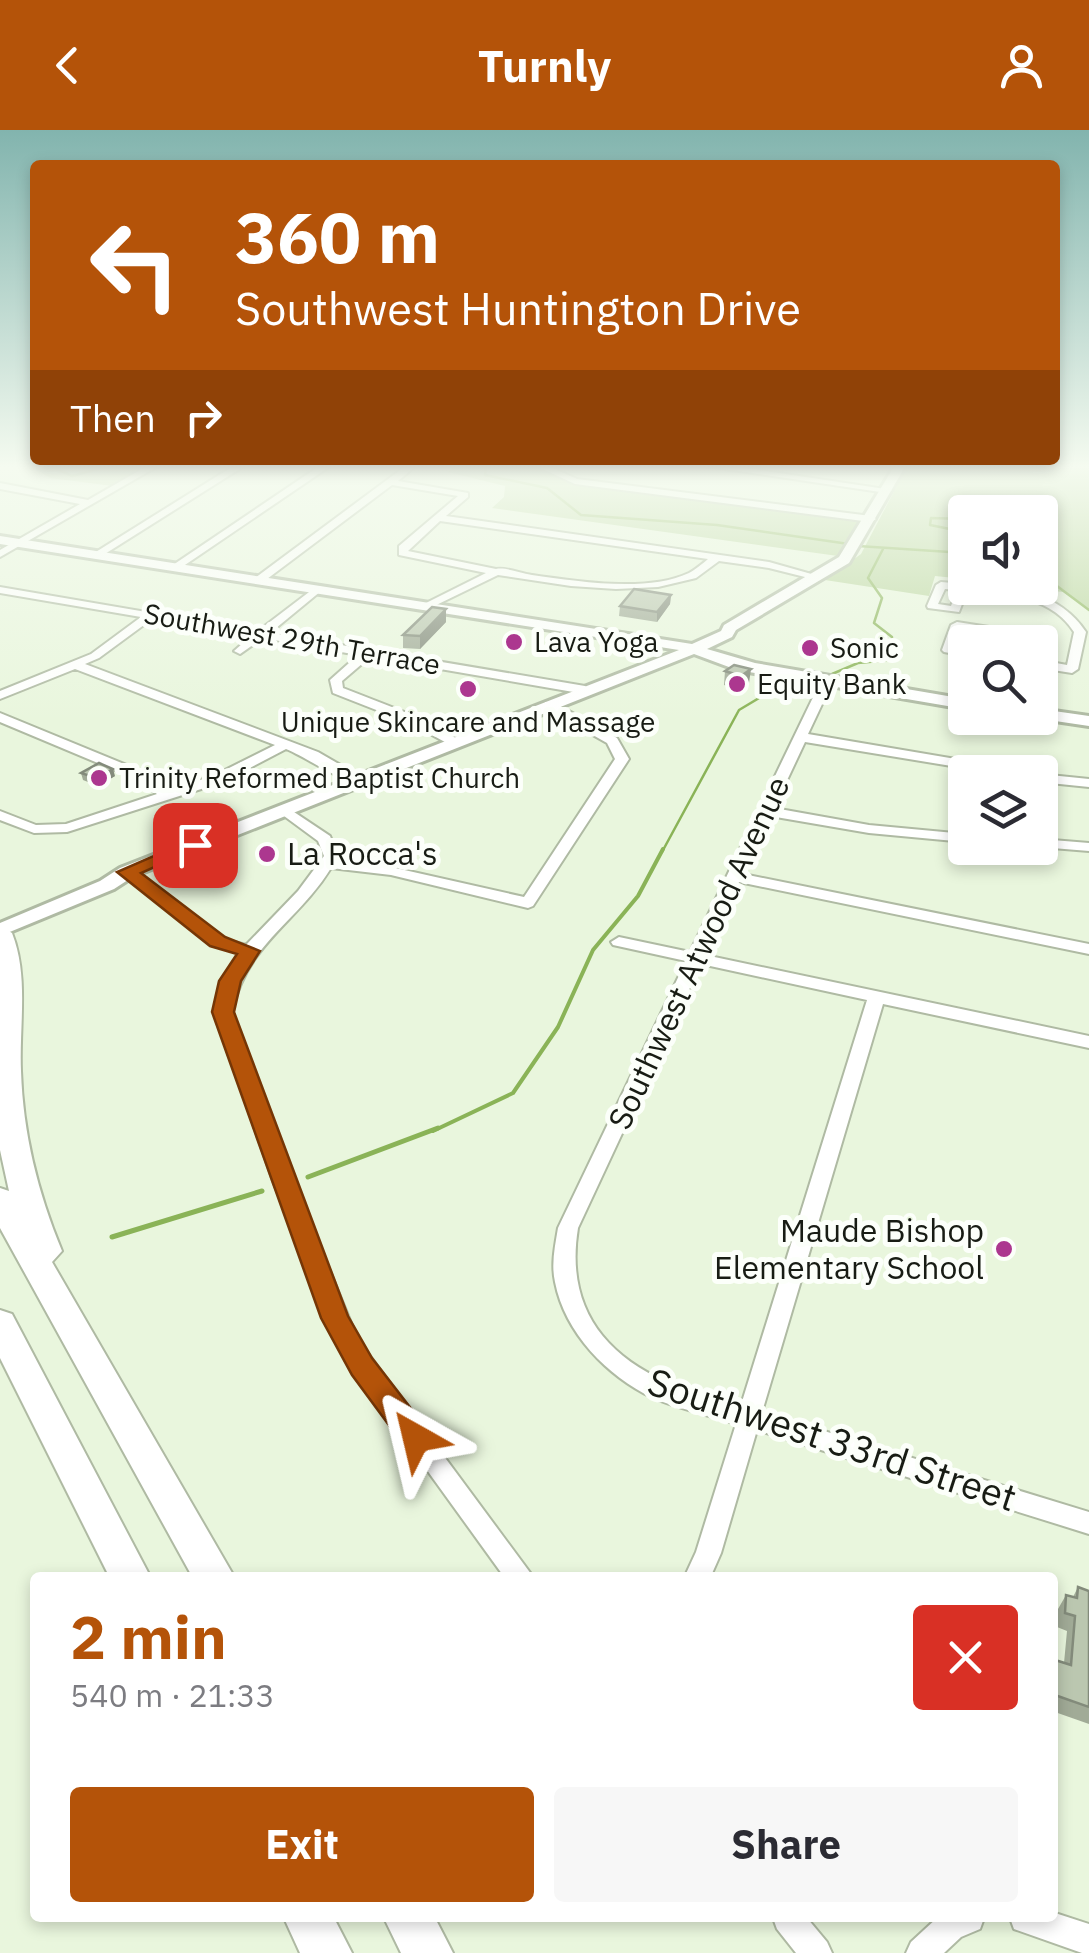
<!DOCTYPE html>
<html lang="en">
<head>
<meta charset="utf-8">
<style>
  :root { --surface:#fff; --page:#f7f7f7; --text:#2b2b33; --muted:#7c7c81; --accent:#b45309 }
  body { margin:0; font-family:"IBM Plex Sans",sans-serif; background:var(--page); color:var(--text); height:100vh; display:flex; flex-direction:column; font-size:38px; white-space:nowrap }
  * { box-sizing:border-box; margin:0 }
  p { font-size:32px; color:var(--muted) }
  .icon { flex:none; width:55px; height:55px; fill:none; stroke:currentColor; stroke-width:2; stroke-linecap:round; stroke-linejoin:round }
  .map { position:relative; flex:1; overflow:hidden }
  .panel { position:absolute; left:30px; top:1442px; width:1028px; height:350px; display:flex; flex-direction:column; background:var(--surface); border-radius:10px; box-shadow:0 5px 15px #0003 }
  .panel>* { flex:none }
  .top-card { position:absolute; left:30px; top:30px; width:1030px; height:305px; border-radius:10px; box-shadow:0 5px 15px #0003; background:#b45309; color:#fff; overflow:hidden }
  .buttons { position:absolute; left:948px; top:365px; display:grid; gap:20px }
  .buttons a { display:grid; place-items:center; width:110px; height:110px; border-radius:10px; background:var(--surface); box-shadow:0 5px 15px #0003; font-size:50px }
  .pin { position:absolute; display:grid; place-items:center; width:85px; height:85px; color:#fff; margin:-42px; border-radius:20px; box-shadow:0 5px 15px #0006 }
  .me { position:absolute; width:110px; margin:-55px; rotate:323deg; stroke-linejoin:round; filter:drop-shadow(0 0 8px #0008) }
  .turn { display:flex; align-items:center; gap:35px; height:210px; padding:0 40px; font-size:45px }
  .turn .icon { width:130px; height:130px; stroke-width:2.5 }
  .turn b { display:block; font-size:70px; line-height:85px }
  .then { display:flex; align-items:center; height:95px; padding:0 40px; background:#0003; gap:20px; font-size:38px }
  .round { display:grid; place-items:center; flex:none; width:105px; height:105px; border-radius:10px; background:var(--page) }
  .headline { display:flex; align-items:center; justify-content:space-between; height:170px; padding:0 40px }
  h1 { font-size:60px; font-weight:700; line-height:75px; color:var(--accent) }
  .cta { display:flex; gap:20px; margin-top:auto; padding:20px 40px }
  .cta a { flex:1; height:115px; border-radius:10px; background:var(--accent); color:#fff; font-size:40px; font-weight:700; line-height:115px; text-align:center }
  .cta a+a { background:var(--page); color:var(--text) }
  header { display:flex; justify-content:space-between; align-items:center; height:130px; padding:0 40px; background:var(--accent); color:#fff; font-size:45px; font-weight:700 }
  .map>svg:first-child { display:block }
  .green { fill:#bad59e }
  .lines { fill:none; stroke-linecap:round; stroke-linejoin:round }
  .stream-far2 { stroke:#8ab357; stroke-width:2.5 }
  .stream-far1 { stroke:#8ab357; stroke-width:4 }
  .stream { stroke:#8ab357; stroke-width:5 }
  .minor-casing { stroke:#afbaa3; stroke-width:4 }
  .major-casing { stroke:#afbaa3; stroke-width:6 }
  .highway-casing { stroke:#afbaa3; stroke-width:4 }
  .minor { fill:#fff; fill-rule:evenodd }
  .major { fill:#fff; fill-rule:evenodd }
  .highway { fill:#fff; fill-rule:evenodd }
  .wall { fill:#a1ab97 }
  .shaded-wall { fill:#838b7b }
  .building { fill:#bbc7b0; stroke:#838b7b; stroke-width:2.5 }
  .route { fill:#b45309; stroke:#753606; stroke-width:2.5 }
  .poi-dot { fill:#ac378f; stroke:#fcfffa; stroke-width:4 }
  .labels { text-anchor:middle; stroke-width:10; stroke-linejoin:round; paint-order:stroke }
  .far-street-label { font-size:28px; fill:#181c14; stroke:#fcfffa }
  .far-poi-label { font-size:28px; fill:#181c14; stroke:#fcfffa; text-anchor:start }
  .poi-label { font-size:32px; fill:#181c14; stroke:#fcfffa; text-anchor:start }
  .street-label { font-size:32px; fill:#181c14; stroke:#fcfffa }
  .near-street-label { font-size:38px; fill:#181c14; stroke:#fcfffa }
</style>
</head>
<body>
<header><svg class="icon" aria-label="back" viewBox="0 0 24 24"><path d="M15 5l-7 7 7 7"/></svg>Turnly<svg class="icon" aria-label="person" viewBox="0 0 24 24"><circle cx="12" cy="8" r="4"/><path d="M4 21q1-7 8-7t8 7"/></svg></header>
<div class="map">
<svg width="1089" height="1823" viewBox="0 0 1089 1823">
  <rect width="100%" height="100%" fill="#e9f6dd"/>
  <path class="green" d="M30 335H151L113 356 50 348Z
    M456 335H534L574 352 860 391 838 426 492 378 504 367 505 356 448 342Z
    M908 335H1089V480L1063 462 1025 458H1040V382H965V449L935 446 929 466 825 450 861 424Z"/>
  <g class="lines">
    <path class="stream-far2" d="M49 335 72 346 112 335
      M486 335 485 345 547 358 581 385 717 395 849 414
      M965 389 931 388 930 395 965 402
      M858 416 965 423
      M1040 417 1054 429 1045 447 1089 480
      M832 544 858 533 891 530 892 507 874 493 882 468 868 448 883 419
      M662 722 739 580 764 565"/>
    <path class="stream-far1" d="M433 1001 513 963 558 897 593 820 638 766 663 719"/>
    <path class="stream" d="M308 1047 438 998
      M112 1107 262 1061"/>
    <defs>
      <path id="minor" d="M149 335H160L0 427V420L80 374 0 359V353L88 370Z
        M235 335H246L100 427 91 425Z
        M321 335H332L179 439 170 437Z
        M407 335H417L398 351 468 363V367L446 386 769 432 822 447 817 450 769 438 719 431 696 448 658 457 616 459 571 456 498 445 426 480 422 479V475L486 443 399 425V416L458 366 392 355 263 452H255V448ZM440 391 708 429C702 434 695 440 689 443 646 463 577 451 532 445 519 443 506 437 496 439L408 421Z
        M534 335H546L577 349 871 386 876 389 871 392 575 354Z
        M698 335H725L892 360 887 363Z
        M941 452 965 454V458C1013 458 1057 459 1086 502L1078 539 1072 543 1040 538V530L1067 535 1074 502C1051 466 1007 464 967 461L959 482 928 478 927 476 936 455ZM945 459 957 460 951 476 938 474Z
        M317 456 321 457V461L270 503 585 556 591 560 585 564 370 527 342 551 343 558 420 588 459 610 460 613 454 617 412 594 333 563 330 550 358 525 263 508 240 524 234 521 251 506 152 489 99 528 85 534 318 622 363 648V654C346 655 306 627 286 619L223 652 67 702 34 703 0 690V681L36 695 66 694 157 664 136 649 0 592V583L146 643 169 660 213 646 275 615 75 539 0 569V561L91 524 141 487 0 463V457L258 501Z
        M957 492 989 497 986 512H976L979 501 961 499 955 518 965 520V526L944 522 942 520 951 495Z
        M826 549 832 553 808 604 1009 638 1016 642H988L805 612 774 678 869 695 965 704V712L869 703 770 686 743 744 1089 814V824L739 752 705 825 1089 906V918L883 874 762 1282 1089 1382V1404L757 1300 721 1423 710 1448H684L696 1422 736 1294C709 1285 679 1279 653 1268 607 1246 565 1203 555 1152 551 1134 555 1116 558 1098L686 831 613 815 611 812 619 807 690 822 820 553ZM701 834 867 870 741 1275C717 1268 690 1263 667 1252 599 1222 566 1172 578 1098Z
        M545 572H553L617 608 629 629 533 776 528 778 391 745 331 738C297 793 248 812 232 881L293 1051 358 1210 534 1448H505L341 1221 273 1051 214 881 220 857 240 823 211 815 120 742 127 738 132 739 223 809 246 815 298 761 324 726 318 711 280 683 278 680 285 676 330 706 338 726 336 730 391 737 524 767 615 629 607 613 545 578Z
        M1040 644 1089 649V657L1040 652Z
        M1040 709 1089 713V721L1040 717Z
        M1052 1782 1089 1794V1823H1082L1014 1799 1010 1788H1052Z
        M773 1788H807L827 1812 832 1823H796L777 1799Z
        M937 1788H984L980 1799 961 1807 944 1823H906L911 1812Z"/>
      <path id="major" d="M895 335H906L849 433 736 500 732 507 707 519 755 533 965 569V579L737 540 694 524 134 746 114 759 0 806V793L100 751 120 738 679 520 0 414V406L692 514 721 501 724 495 839 427Z
        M1040 579 1089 586V596L1035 588H1040Z"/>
      <path id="highway" d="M0 796 12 803C29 846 19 896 21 941 23 1004 38 1063 62 1121L52 1132 235 1448H193L0 1098V1058L9 1061 0 1020Z
        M0 1180 12 1184 151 1448H110L0 1228Z
        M284 1788H334L352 1823H300Z
        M384 1788H435L453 1823H401Z"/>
    </defs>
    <use href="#minor" class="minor-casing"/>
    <use href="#major" class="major-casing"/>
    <use href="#highway" class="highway-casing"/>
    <use href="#minor" class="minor"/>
    <use href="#major" class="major"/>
    <use href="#highway" class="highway"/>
  </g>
  <path class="wall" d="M671 465 670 474 657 492 619 486 620 476Z
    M446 479V492L420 519 403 518V505Z
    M734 535 749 553 740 560 724 555 725 541Z
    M81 643 115 646 98 656 83 650Z
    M1078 1457 1089 1461V1594L1052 1581V1529L1064 1533 1067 1501 1057 1497 1058 1479 1066 1465 1073 1467Z"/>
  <path class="shaded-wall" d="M671 465 670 474 657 492V482Z
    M446 479V492L420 519V506Z
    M751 539 749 553 740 560 741 546Z
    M113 639 115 646 98 656 96 648Z"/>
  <path class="building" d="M634 459 671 465 657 482 620 476Z
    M432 477 446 479 420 506 403 505Z
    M734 535 751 539 741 546 725 541Z
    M99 633 113 639 96 648 81 643Z
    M1078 1457 1089 1461V1577L1052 1564V1529L1071 1535 1075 1486 1065 1483 1066 1465 1077 1468Z"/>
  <linearGradient id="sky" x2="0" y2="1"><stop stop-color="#82b4ae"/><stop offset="0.57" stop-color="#f5fbf0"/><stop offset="1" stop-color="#f5fbf0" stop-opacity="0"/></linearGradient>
  <rect width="1089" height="591" fill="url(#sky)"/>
  <path class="route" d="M188 711 204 715 141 743 225 807 260 821 241 851 234 882 348 1186 372 1228 426 1298 431 1308 426 1317 416 1321 405 1317 352 1245 321 1188 212 882 219 851 237 824 210 816 117 742Z"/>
  <g class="poi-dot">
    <circle cx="514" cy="512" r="10"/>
    <circle cx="810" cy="518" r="10"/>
    <circle cx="737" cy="554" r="10"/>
    <circle cx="468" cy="559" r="10"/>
    <circle cx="99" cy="648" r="10"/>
    <circle cx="267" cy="724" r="10"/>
    <circle cx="1004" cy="1119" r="10"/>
  </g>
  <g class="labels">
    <g class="far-street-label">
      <text transform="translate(292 509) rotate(10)" y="10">Southwest 29th Terrace</text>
    </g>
    <g class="far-poi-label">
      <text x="534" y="522">Lava Yoga</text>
      <text x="830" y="528">Sonic</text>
      <text x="757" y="564">Equity Bank</text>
      <text x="468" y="602" text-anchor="middle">Unique Skincare and Massage</text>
      <text x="119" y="658">Trinity Reformed Baptist Church</text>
    </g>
    <g class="poi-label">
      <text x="287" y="735">La Rocca's</text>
      <text x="984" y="1112" text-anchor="end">Maude Bishop<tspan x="984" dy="37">Elementary School</tspan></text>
    </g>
    <g class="street-label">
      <text transform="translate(699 823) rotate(-65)" y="11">Southwest Atwood Avenue</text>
    </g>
    <g class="near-street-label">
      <text transform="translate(832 1310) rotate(18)" y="13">Southwest 33rd Street</text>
    </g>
  </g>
</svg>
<div class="buttons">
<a><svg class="icon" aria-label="sound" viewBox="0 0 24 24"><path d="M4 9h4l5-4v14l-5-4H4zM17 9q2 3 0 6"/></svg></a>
<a><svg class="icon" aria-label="search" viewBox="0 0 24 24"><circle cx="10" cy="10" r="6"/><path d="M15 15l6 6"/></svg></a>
<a><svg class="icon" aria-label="layers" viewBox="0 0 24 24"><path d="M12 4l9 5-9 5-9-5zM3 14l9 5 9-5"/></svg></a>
</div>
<div class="pin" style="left:195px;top:715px;background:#d93025"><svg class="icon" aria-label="arrive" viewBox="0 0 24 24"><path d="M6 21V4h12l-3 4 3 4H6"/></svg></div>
<svg class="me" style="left:416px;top:1308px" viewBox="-20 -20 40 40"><path d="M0-17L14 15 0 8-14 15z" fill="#b45309" stroke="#fff" stroke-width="4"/></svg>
<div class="top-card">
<div class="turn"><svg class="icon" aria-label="left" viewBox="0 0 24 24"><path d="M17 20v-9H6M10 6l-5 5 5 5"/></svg><div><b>360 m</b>Southwest Huntington Drive</div></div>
<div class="then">Then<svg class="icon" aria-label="right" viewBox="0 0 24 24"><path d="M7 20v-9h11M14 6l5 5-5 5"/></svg></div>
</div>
<section class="panel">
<div class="headline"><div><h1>2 min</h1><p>540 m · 21:33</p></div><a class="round" style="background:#d93025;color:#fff"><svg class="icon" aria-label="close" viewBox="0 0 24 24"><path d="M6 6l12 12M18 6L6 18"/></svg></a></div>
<div class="cta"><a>Exit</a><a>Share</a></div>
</section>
</div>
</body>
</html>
